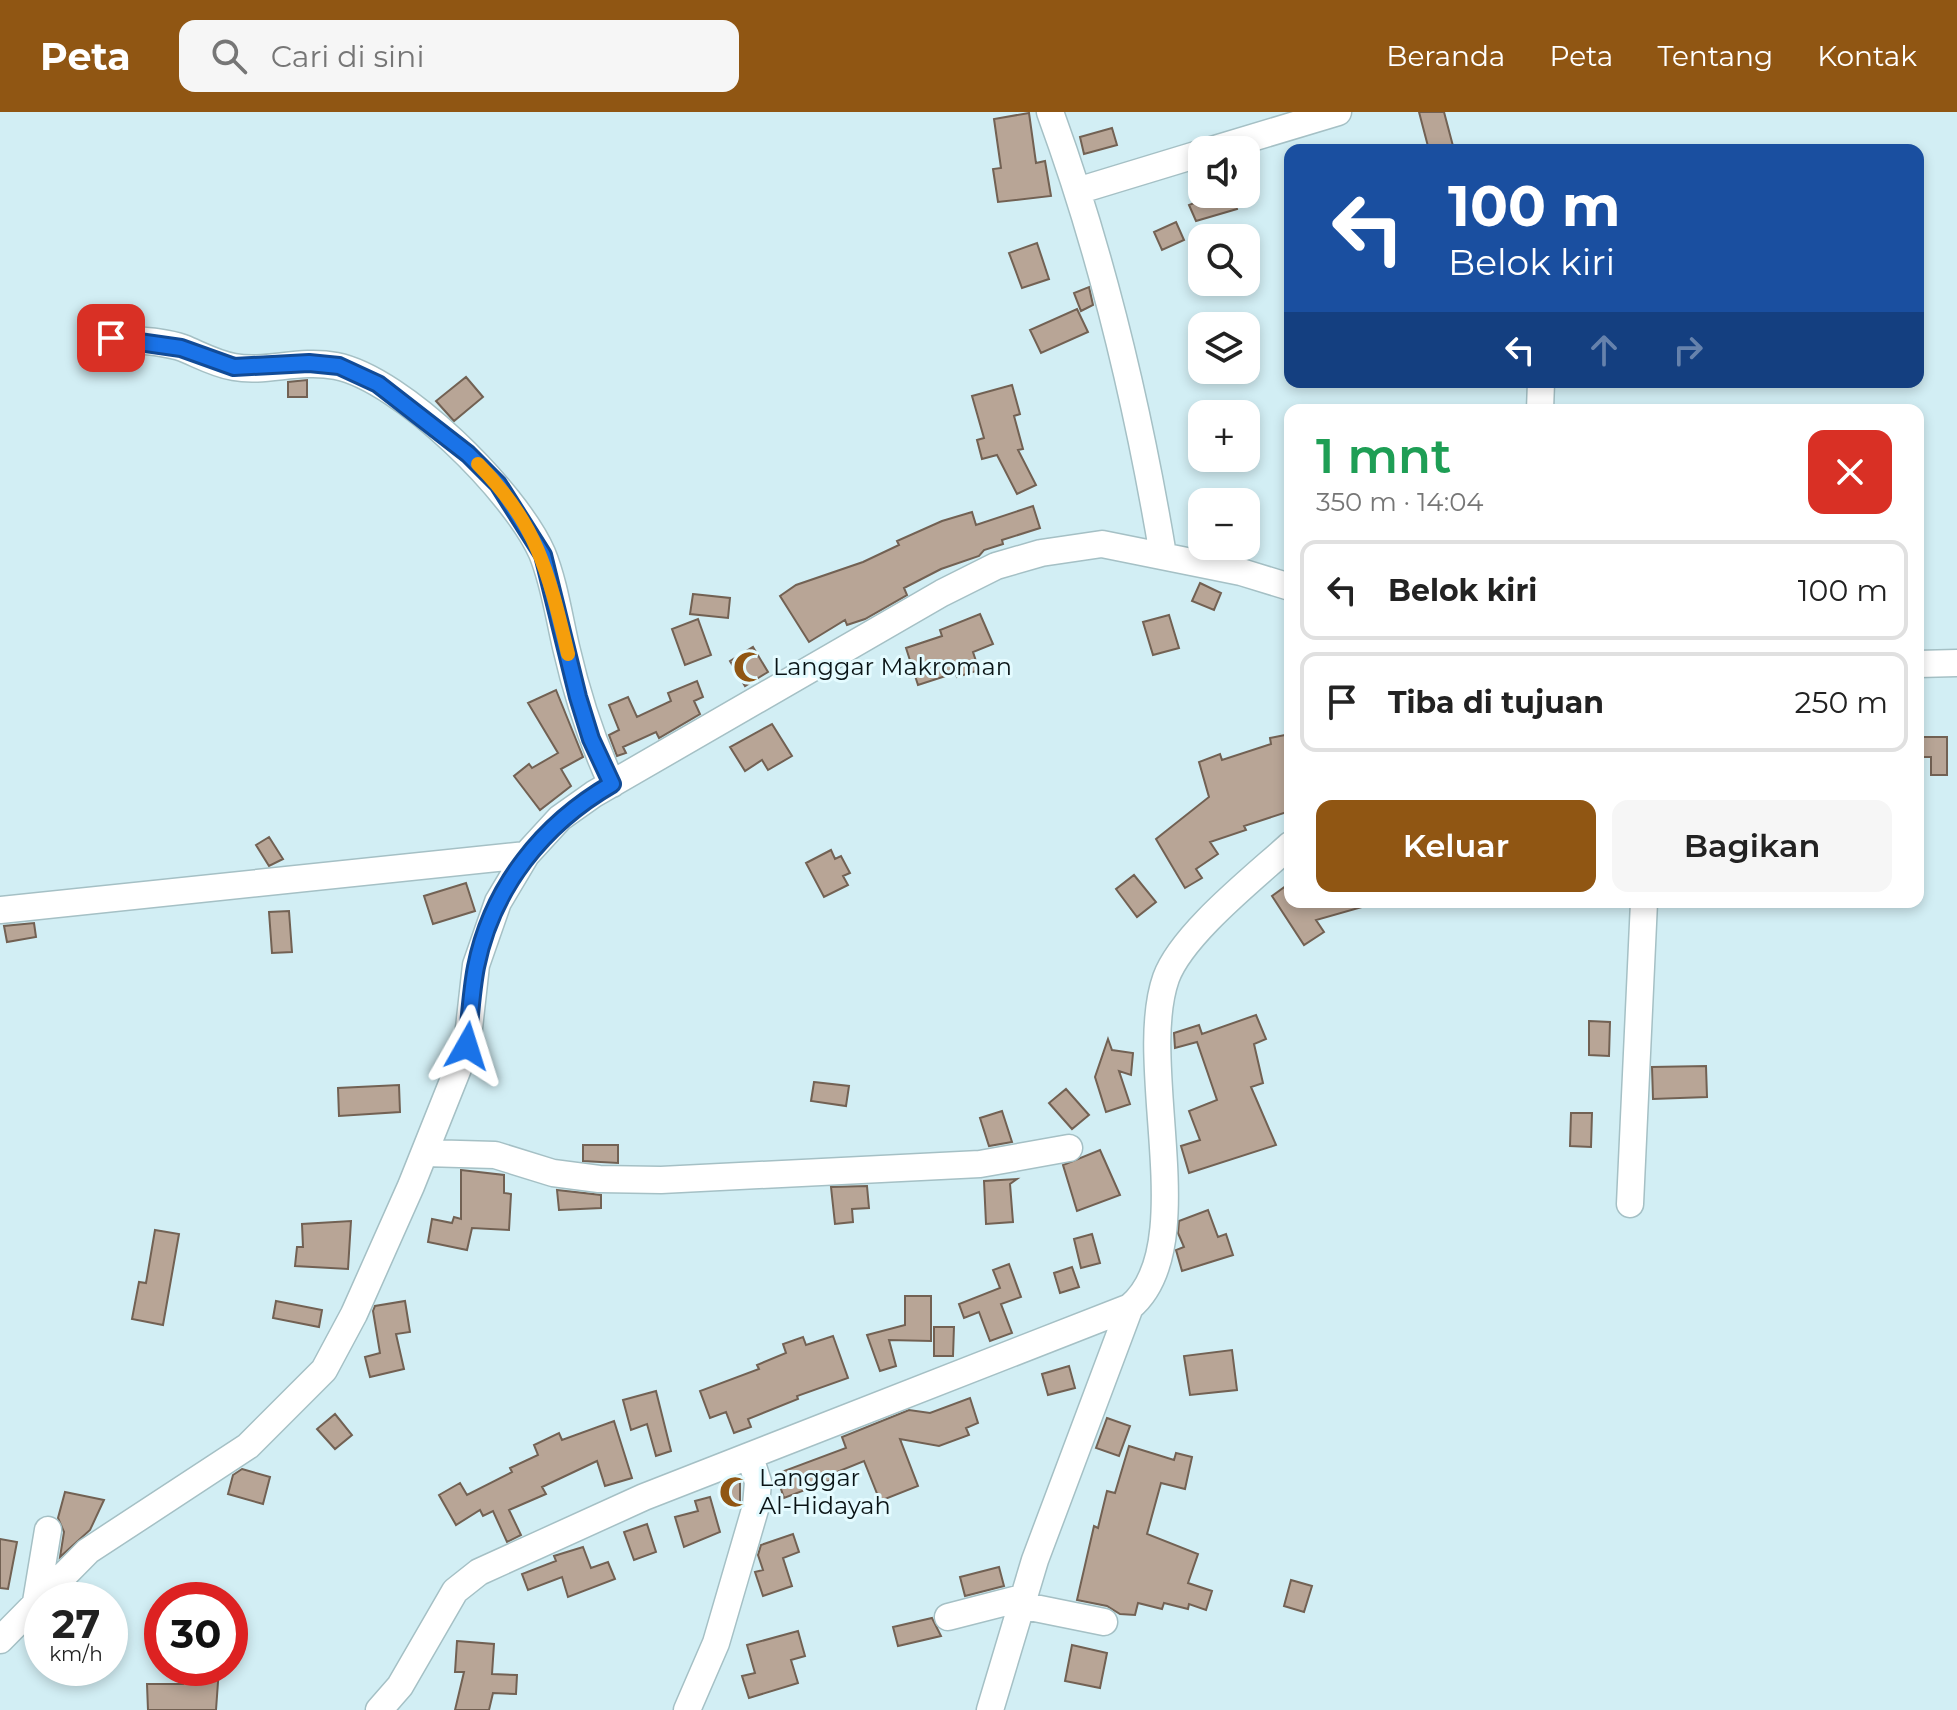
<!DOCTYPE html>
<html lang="id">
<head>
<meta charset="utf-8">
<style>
  :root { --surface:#fff; --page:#f6f6f6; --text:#222; --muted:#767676; --line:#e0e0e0; --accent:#905613 }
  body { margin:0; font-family:Montserrat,sans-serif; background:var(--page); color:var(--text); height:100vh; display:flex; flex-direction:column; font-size:30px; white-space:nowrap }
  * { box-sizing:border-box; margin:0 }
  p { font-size:26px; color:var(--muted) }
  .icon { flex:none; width:44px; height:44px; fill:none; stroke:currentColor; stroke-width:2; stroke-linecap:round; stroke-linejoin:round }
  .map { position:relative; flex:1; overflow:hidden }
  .side { position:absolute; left:1284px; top:292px; width:640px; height:504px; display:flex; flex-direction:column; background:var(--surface); border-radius:16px; box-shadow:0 4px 12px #0003 }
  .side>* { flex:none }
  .banner { position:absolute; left:1284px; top:32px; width:640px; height:244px; border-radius:16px; box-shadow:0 4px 12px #0003; background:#1a4fa0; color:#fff; overflow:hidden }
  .fabs { position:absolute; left:1188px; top:24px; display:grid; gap:16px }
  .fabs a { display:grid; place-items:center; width:72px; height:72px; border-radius:16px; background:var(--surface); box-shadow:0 4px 12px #0003; font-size:40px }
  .speed { position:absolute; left:24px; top:1470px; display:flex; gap:16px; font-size:40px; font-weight:700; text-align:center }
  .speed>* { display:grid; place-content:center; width:104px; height:104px; border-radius:50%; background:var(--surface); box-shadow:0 4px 12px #0003; line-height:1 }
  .speed small { font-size:20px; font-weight:400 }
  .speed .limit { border:12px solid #d22; background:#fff; color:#111 }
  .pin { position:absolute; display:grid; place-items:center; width:68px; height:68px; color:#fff; margin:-34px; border-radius:16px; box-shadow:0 4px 12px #0006 }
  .me { position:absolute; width:88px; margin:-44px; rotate:6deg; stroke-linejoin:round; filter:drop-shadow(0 0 6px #0008) }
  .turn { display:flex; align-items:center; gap:28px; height:168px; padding:0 32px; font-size:36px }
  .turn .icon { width:104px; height:104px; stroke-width:2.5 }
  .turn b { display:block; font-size:56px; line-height:68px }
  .lanes { display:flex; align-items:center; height:76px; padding:0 32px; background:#0003; justify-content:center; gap:40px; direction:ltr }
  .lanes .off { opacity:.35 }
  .round { display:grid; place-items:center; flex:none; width:84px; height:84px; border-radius:16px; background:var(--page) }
  .headline { display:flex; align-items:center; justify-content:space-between; height:136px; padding:0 32px }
  h1 { font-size:48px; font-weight:600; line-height:60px; color:#1e9e55 }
  .action { display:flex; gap:16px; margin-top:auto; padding:16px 32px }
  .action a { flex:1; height:92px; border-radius:16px; background:var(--accent); color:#fff; font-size:32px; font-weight:600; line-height:92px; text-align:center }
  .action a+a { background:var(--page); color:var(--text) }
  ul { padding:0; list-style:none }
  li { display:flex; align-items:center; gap:24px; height:100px; margin:0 16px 12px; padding:0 16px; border:4px solid var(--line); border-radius:16px }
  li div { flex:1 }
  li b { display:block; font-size:30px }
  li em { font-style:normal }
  header { display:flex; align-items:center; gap:48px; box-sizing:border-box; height:112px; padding:0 40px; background:var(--accent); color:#fff }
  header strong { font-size:38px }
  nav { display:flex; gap:44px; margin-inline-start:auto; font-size:28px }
  .search { width:560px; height:72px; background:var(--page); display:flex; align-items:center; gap:20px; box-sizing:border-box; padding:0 28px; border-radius:16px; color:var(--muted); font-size:30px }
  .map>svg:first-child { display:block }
  .building { fill:#b8a596; stroke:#726153; stroke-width:2 }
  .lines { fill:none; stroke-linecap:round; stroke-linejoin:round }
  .minor-casing { stroke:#a5c0c5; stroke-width:29 }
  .minor { stroke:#fff; stroke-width:26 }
  .route-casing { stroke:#114b97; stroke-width:20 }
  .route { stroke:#1a73e8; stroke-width:14 }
  .slow { stroke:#f59e0b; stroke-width:14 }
  .labels { text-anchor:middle; stroke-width:6; stroke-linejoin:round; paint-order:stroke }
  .poi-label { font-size:24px; fill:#0a1416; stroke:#e4fbff; text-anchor:start }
</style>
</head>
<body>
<header>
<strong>Peta</strong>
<div class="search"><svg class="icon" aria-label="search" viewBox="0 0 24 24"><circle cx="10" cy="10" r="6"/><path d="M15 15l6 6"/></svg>Cari di sini</div>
<nav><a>Beranda</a><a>Peta</a><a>Tentang</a><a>Kontak</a></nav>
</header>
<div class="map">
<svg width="1957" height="1598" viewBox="0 0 1957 1598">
  <rect width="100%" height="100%" fill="#d2eef4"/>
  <path class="building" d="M1419 0H1444L1453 34 1429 38Z
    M1029 1 1036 51 1045 49 1051 84 998 90 993 57 1001 56 994 7Z
    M1112 16 1117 33 1084 42 1080 25Z
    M1217 82H1233L1237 97 1196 109 1189 93Z
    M1176 110 1184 128 1162 138 1154 120Z
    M1037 131 1049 167 1022 176 1009 141Z
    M1089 175 1093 193 1081 199 1074 181Z
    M1077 197 1088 220 1041 241 1030 218Z
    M466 265 483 285 454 309 436 289Z
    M307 268V285H288V270Z
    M1012 273 1020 302 1014 304 1023 337 1018 338 1036 373 1017 382 997 343 982 347 977 328 984 326 972 284Z
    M1033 394 1040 416 1002 428 1003 432 984 438 979 444 941 457 904 476 907 483 865 507 847 513 845 508 809 530 780 484 796 473 863 450 899 433 897 429 942 409 972 400 976 413Z
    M1200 471 1221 481 1214 498 1192 489Z
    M693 482 730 486 728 506 690 502Z
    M980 502 993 532 973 540 979 558 957 565 955 561 918 573 906 536 942 524 940 518Z
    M1169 503 1179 536 1153 543 1143 510Z
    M698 507 711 543 685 553 672 517Z
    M753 535 768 560 745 574 730 549Z
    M697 569 703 585 694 589 700 602 659 626 656 620 623 635 626 641 617 644 609 623 619 618 609 593 628 585 637 605 671 589 668 581Z
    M556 578 583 645 561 657 571 674 540 698 514 664 529 652 532 656 558 641 528 591Z
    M772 612 792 644 768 658 762 648 745 659 730 635Z
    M1290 622V699L1244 714 1246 718 1210 730 1218 742 1196 757 1202 766 1185 776 1156 727 1209 685 1199 650 1220 642 1222 648 1271 632 1270 626Z
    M1918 625H1947V663H1931V645H1918Z
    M269 725 283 747 269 754 256 733Z
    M831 738 835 747 841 744 850 761 843 764 848 773 824 785 806 751Z
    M1134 763 1156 790 1137 805 1116 777Z
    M466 771 475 799 433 812 424 784Z
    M1290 771V790H1362V795L1316 808 1324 820 1304 833 1272 784Z
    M289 799 292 840 272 841 269 800Z
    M34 811 36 825 7 830 4 814Z
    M1256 903 1266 927 1254 932 1263 971 1251 975 1276 1033 1189 1061 1181 1034 1200 1028 1189 999 1217 988 1197 930 1175 936 1174 921 1199 913 1202 922Z
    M1589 909 1610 910 1609 944 1589 943Z
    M1108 927 1112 938 1133 941 1131 963 1119 959 1130 992 1106 1000 1095 965Z
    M1706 954 1707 985 1653 987 1652 955Z
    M814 970 849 974 846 994 811 989Z
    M399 973 400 1000 339 1004 338 976Z
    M1066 977 1089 1003 1072 1017 1049 991Z
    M1002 999 1012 1030 989 1034 980 1006Z
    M1571 1001H1592L1591 1035 1570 1034Z
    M583 1033H618V1051L583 1049Z
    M1100 1038 1120 1083 1077 1099 1063 1053Z
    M461 1058 504 1063V1081L511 1082 509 1118 472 1116 467 1138 428 1130 432 1107 452 1111 454 1105 461 1107Z
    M1017 1067 1010 1072 1013 1110 986 1112 984 1069Z
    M867 1074 869 1096 852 1097 853 1110 835 1112 831 1075Z
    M557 1078 601 1083V1096L559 1098Z
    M1208 1098 1218 1125 1226 1122 1233 1143 1182 1159 1176 1138 1184 1135 1178 1121 1179 1109Z
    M351 1109 348 1157 295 1154 297 1135H303L302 1112Z
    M155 1118 179 1122 163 1213 132 1207 139 1170 146 1171Z
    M1092 1122 1100 1151 1081 1156 1074 1127Z
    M1009 1152 1021 1185 1001 1192 1012 1221 990 1229 979 1200 964 1206 959 1192 1000 1176 993 1158Z
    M1072 1155 1079 1175 1060 1181 1054 1161Z
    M905 1184H931V1229L889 1228 896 1254 880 1259 867 1223 905 1213Z
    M276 1189 322 1198 319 1215 273 1206Z
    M405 1189 410 1220 396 1222 404 1257 370 1265 365 1245 380 1241 373 1199 375 1194Z
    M934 1215H954L953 1244H934Z
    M833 1224 848 1266 797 1284 798 1287 748 1307 751 1315 734 1321 726 1300 710 1306 700 1279 759 1257 757 1253 786 1241 783 1232 803 1225 806 1233Z
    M1232 1238 1237 1278 1190 1283 1184 1244Z
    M1069 1254 1075 1276 1048 1283 1042 1262Z
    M656 1279 671 1339 656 1344 647 1312 631 1318 623 1288Z
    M970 1286 978 1311 966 1316 969 1323 939 1334 900 1327 918 1374 880 1389 864 1349 832 1362 834 1367 784 1386 776 1362 846 1336 842 1325 909 1298 930 1301Z
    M335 1302 352 1323 335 1337 317 1317Z
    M1107 1306 1130 1314 1119 1344 1096 1336Z
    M614 1309 632 1366 605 1374 597 1349 542 1375 546 1382 509 1398 521 1423 507 1430 493 1399 483 1404 480 1398 456 1413 439 1383 460 1371 467 1383 512 1360 510 1356 538 1343 534 1333 559 1321 562 1328Z
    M1129 1334 1174 1348 1176 1341 1192 1345 1185 1377 1161 1371 1147 1422 1198 1442 1188 1471 1212 1479 1206 1498 1189 1492 1188 1497 1164 1491 1162 1497 1138 1491 1135 1503 1120 1502 1107 1494 1077 1488 1094 1414 1098 1416 1107 1379 1115 1381Z
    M242 1357 270 1365 263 1392 228 1382 233 1363Z
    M740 1366V1392L727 1394 722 1372Z
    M65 1380 104 1388 90 1418 60 1445 64 1420 58 1406Z
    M710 1385 720 1420 684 1435 675 1405 698 1399 695 1389Z
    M647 1412 656 1440 634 1448 624 1420Z
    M793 1422 799 1440 783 1446 792 1474 763 1484 755 1460 763 1458 758 1443 761 1433Z
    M0 1427 17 1430 8 1477 0 1476Z
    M583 1435 591 1456 608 1450 615 1467 568 1485 562 1465 528 1478 522 1462 556 1449 554 1444Z
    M999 1455 1004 1474 965 1484 960 1465Z
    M1291 1468 1312 1474 1304 1500 1284 1494Z
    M932 1506 941 1524 898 1534 893 1515Z
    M798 1519 805 1544 791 1548 798 1571 749 1586 742 1564 755 1561 747 1533Z
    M457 1529 494 1532 492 1562 517 1563 516 1582 493 1581 489 1598H455L464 1560H455Z
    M1072 1533 1107 1541 1100 1576 1065 1569Z
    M184 1556H219L216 1598H148L147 1572H183Z"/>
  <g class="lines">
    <defs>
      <path id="minor" d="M1050 0C1102 142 1138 294 1163 443
        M1212 38 1338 0
        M1077 79 1202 41
        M111 226C135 229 160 228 183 236 200 243 216 252 234 255 266 261 299 247 336 254 402 267 515 380 542 441 554 470 559 505 566 535 577 583 591 627 612 672
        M1540 298 1541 270
        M1918 552 1957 551
        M0 798 526 743
        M425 1041 495 1043 553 1061 599 1067 661 1068 980 1052 1069 1036
        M1630 1092 1644 790
        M36 1490 48 1418
        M1020 1493 1104 1510
        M948 1505 1022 1486
        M0 1528 88 1439 248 1334 324 1258 354 1202 411 1074 467 934 476 853 498 790 526 743 560 706 594 682 942 481 996 454 1041 441 1102 432 1241 460 1290 475
        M379 1598 400 1574 455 1479 479 1460 644 1385 1130 1195C1202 1135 1135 954 1166 866 1182 822 1255 765 1290 733
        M687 1598 716 1531 756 1394 758 1370 750 1345
        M990 1598 1035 1448 1130 1195"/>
    </defs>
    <use href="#minor" class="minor-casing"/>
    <use href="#minor" class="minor"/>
  </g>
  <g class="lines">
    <defs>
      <path id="route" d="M111 226 181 236 234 255 309 251 339 254 378 272 468 342 498 372 543 443 578 585 591 627 612 672C543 712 492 775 476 855 471 881 470 908 467 934"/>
    </defs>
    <use href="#route" class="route-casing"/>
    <use href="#route" class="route"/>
    <path class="slow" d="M478 352C538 412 549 463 568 542"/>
  </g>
  <defs>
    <symbol id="mosque-bare" viewBox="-9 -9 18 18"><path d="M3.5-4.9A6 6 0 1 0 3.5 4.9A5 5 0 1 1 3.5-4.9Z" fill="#905613" stroke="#e4fbff" stroke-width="2.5" paint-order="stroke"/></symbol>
  </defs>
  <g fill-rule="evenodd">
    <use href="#mosque-bare" x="727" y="533" width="44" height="44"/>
    <use href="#mosque-bare" x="713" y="1358" width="44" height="44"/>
  </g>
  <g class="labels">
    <g class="poi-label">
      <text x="773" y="563">Langgar Makroman</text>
      <text x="759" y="1374">Langgar<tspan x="759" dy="28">Al-Hidayah</tspan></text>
    </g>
  </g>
</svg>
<div class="fabs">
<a><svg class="icon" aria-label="sound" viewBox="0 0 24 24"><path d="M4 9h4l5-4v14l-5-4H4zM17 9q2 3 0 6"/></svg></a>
<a><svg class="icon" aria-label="search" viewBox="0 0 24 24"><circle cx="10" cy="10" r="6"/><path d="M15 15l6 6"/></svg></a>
<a><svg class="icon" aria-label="layers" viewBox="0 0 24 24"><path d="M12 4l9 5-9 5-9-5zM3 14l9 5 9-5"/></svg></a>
<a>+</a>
<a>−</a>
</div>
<div class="speed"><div>27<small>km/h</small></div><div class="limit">30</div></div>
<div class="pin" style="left:111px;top:226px;background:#d93025"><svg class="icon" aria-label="arrive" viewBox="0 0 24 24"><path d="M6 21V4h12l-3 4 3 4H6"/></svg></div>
<svg class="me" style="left:467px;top:934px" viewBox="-20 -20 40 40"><path d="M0-17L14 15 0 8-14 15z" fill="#1a73e8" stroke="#fff" stroke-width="4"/></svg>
<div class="banner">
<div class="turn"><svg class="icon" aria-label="left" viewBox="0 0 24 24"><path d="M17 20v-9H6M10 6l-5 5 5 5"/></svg><div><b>100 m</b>Belok kiri</div></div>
<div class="lanes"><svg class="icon" aria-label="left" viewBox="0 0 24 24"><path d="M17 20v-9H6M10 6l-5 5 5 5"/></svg><svg class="icon off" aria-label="ahead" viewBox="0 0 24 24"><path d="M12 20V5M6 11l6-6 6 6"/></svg><svg class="icon off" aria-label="right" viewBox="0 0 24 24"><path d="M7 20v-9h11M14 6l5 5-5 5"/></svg></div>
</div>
<section class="side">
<div class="headline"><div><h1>1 mnt</h1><p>350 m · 14:04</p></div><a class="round" style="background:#d93025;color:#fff"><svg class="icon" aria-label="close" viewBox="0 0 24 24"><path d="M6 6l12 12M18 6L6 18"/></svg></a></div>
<ul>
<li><svg class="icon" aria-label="left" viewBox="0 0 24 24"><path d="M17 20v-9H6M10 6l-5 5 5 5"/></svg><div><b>Belok kiri</b></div><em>100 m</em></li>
<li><svg class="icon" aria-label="arrive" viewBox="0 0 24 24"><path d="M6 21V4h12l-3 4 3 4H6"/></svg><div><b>Tiba di tujuan</b></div><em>250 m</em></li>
</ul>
<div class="action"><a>Keluar</a><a>Bagikan</a></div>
</section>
</div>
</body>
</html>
